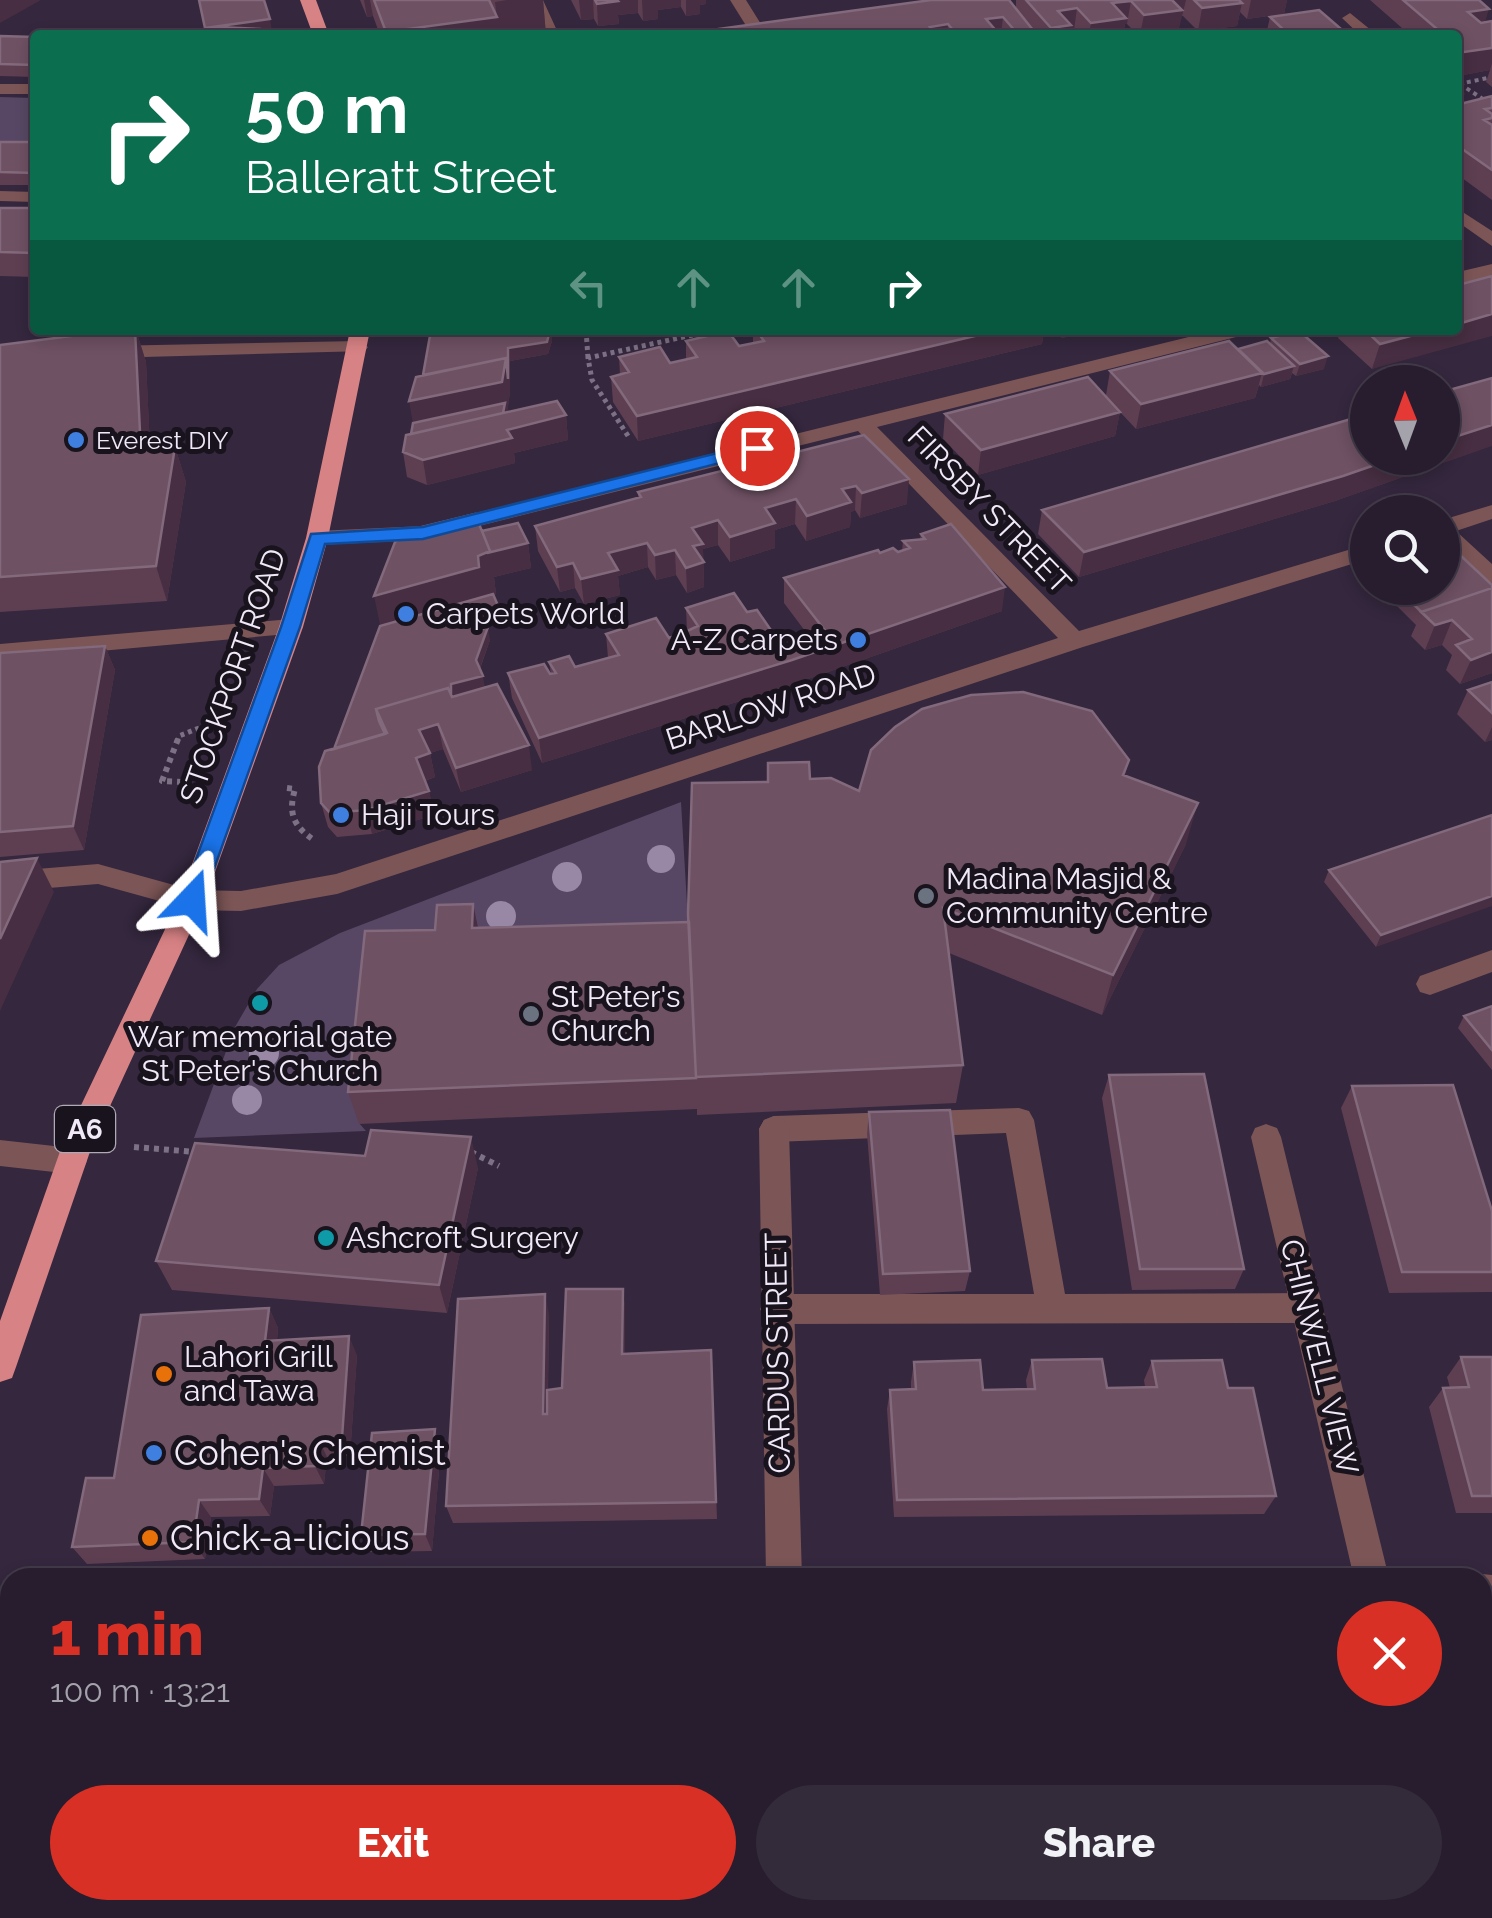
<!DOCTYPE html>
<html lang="en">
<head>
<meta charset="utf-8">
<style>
  :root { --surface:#271d2e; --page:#332a3a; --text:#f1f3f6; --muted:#a4a2aa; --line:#433b4a; --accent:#d93025 }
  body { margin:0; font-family:Raleway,sans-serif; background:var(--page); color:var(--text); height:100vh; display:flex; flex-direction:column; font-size:38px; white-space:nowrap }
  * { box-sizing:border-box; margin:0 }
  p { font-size:32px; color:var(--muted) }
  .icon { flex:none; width:55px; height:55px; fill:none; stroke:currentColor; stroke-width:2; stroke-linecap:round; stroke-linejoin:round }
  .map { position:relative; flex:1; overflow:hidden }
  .side { position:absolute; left:0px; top:1568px; width:1492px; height:352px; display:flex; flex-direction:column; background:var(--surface); border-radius:30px 30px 0 0; box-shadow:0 5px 15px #0003,0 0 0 2px var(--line) }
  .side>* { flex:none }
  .banner { position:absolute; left:30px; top:30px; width:1432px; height:305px; border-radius:10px; box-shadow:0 5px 15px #0003,0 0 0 2px var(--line); background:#0b6e4f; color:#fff; overflow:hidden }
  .needle { width:65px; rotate:359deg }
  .fabs { position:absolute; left:1350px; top:365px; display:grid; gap:20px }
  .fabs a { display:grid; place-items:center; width:110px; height:110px; border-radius:50%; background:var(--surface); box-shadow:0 5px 15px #0003,0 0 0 2px var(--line); font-size:50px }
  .pin { position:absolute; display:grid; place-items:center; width:85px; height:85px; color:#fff; margin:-42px; border:5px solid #fff; border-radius:50%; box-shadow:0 2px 10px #0007 }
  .me { position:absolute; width:110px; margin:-55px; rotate:20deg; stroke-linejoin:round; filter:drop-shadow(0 0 8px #0008) }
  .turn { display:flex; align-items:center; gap:35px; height:210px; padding:0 50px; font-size:45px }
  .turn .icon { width:130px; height:130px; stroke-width:2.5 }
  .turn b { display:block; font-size:70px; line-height:85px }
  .lanes { display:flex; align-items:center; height:95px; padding:0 50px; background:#0003; justify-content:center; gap:50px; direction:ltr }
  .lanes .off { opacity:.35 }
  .round { display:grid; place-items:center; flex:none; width:105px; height:105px; border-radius:52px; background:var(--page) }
  .overview { display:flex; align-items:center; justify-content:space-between; height:170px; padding:0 50px }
  h1 { font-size:60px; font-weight:800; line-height:75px; color:var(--accent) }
  .button { display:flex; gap:20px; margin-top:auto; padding:20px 50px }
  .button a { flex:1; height:115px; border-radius:60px; background:var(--accent); color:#fff; font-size:40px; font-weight:800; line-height:115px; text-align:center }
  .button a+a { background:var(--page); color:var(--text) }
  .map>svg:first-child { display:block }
  .green { fill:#574764 }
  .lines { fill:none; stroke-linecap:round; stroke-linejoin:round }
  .path-far2 { stroke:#7c7185; stroke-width:4; stroke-dasharray:4 4; stroke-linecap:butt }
  .path-far1 { stroke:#7c7185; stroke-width:5; stroke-dasharray:4 4; stroke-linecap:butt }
  .path { stroke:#7c7185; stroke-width:6; stroke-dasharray:5 5; stroke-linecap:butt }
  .service { fill:#7c5556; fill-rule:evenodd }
  .minor { fill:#7c5556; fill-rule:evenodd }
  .trunk { fill:#d78284; fill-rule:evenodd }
  .tree { fill:#9888a5 }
  .wall { fill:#5e3f52 }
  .shaded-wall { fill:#472e42 }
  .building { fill:#6e5163; stroke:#82697b; stroke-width:2.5 }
  .route { fill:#1a73e8; stroke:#114b97; stroke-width:2.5 }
  .shop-dot { fill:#3f7fe0; stroke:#18131d; stroke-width:4 }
  .worship-dot { fill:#6b7280; stroke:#18131d; stroke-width:4 }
  .culture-dot { fill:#0f9aa8; stroke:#18131d; stroke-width:4 }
  .food-dot { fill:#e8710a; stroke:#18131d; stroke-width:4 }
  .labels { text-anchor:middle; stroke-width:10; stroke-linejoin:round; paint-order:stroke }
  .far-poi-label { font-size:25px; fill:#f1e9f8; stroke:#18131d; text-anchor:start }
  .shield { fill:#18131d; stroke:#b0a9b6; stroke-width:2.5 }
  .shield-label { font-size:28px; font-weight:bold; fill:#f1e9f8 }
  .street-label { font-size:30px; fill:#f1e9f8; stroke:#18131d }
  .poi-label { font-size:30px; fill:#f1e9f8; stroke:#18131d; text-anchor:start }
  .near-poi-label { font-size:35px; fill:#f1e9f8; stroke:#18131d; text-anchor:start }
</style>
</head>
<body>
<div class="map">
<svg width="1492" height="1918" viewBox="0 0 1492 1918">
  <rect width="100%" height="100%" fill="#34273e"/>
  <path class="green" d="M0 97 35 98V147L0 146Z
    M681 802 690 955 359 1123 366 1131 194 1138 235 1027 257 989 279 965 340 933Z"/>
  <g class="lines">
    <path class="path-far2" d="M1459 84 1492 77
      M1460 84 1492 105"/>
    <path class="path-far1" d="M586 330 588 358
      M628 436 592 380 588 358 715 330
      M177 742 179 736 204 726"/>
    <path class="path" d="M178 739 162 781 184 782
      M287 788 295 789C288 813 293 826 314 840
      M134 1147 196 1152
      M471 1152 499 1166"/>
    <path class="service" d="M527 0H543L559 35H543Z
      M1019 1108 1029 1111 1034 1120 1065 1294 1307 1293 1318 1298 1323 1308 1318 1318 1307 1323 776 1324 765 1319 760 1309 765 1299 776 1294H1034L1006 1133 774 1142 764 1138 759 1129 764 1120 774 1116Z"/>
    <path class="minor" d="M730 0H746L764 29 762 32H750Z
      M1350 13 1377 35H1360L1342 18Z
      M0 84H35V94H0Z
      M0 191 35 192V202L0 201Z
      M1458 209 1492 231V246L1458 222Z
      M1492 264V276L1458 284V272Z
      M1217 330H1251L1248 334 877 427 1079 631 1368 544V559L1083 647 337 894 241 911 192 910 98 884 0 892V872L98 864 192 890 241 891 336 874 1058 638 858 431 423 540 317 545 306 538 317 531 423 526Z
      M358 341 368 347 365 351 106 358 96 352 106 346Z
      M1492 505V519L1456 531 1492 564V583L1484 581 1442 544V520Z
      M291 619 303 627 299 633 0 660V644Z
      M1492 950V972L1430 995 1420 992 1416 984 1420 976Z
      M774 1116 784 1120 789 1129 802 1578H766L759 1129 764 1120Z
      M1266 1124 1277 1128 1281 1137 1389 1578H1354L1251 1137 1255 1128Z
      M0 1140 72 1148 83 1152 87 1161 83 1170 72 1174 0 1166Z
      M1482 1574 1492 1575V1611L1482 1610V1578H1474Z
      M10 1593V1629L0 1630V1594Z
      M778 1910H818V1918H778Z"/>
    <path class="trunk" d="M300 0H316L329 35H313Z
      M350 330H370L328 538 303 627 205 900 93 1143 16 1367 12 1378 0 1382V1321L63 1143 179 900 279 627 306 538Z"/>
  </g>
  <g class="tree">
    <circle cx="661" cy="859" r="14"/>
    <circle cx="567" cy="877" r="15"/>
    <circle cx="501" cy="916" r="15"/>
    <circle cx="264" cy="1053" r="15"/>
    <circle cx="247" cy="1100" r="15"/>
  </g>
  <path class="wall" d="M360 0H543L546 35H380L373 16 367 17Z
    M571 0H706V4L700 5V14L686 16 681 7 658 10V19L643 21 638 13 618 15 619 24 598 26 594 19 581 20Z
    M1016 0H1287L1284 14 1247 19 1240 12 1237 26 1198 31 1183 16H1181L1178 33 1161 35H1138L1127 24H1125L1123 35H1077L1074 31 1070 32V35H675L1016 8Z
    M1370 0H1479L1484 23 1492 21V87L1486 82 1490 70 1458 76V35H1410Z
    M1270 17 1348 35H1266Z
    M0 36 35 37V77L0 76Z
    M1458 88 1461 104 1492 96V200L1458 175Z
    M0 142H35V185H0Z
    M0 208H35V277L0 276Z
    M136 330 146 362 150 448 175 447 186 482 167 601 0 612V345Z
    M551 330 552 341 548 354 510 361V392L507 412 566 415 568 440 514 453 515 463 427 485 407 477 403 452 411 434 423 375Z
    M753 330H805L807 332 814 330H1044L1042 344 638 441 613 402 611 377 620 375 619 357 670 363 686 359V341L739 346 753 343Z
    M1054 330H1095L1062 338Z
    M1341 330H1458L1372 369 1338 338Z
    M1271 338 1324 369 1296 376 1292 373 1290 379 1261 387 1259 385 1255 398 1136 429 1120 412 1115 436 978 475 943 439 945 414 1106 395 1110 371 1270 343Z
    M864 435 907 504 860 518 855 510 851 512 850 527 806 541 795 524 775 530V548L730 562 718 545 703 549 704 587 687 593 676 575 656 580 648 567 618 576 620 595 584 604 575 588 560 592 538 551 535 526 638 498V492Z
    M1470 453 1335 501 1079 577 1038 534 1042 510Z
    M482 531 528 543 531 568 494 577 496 594 494 595 499 608 501 621 478 629 490 640 480 669 485 688 532 770 461 792 443 749 430 753 435 777 425 781 429 791 434 815 372 834 337 837 328 827 321 803 334 749Z
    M921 534 1002 611 791 685 542 763 512 698 508 673 551 674 549 662 575 667 608 658 606 634 669 638 687 632 686 608 747 612 786 652 814 643 784 603V578L880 553 902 551 903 541 920 539Z
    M1383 588H1442L1492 673 1460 684 1446 670 1452 655 1442 645 1425 650 1411 636 1416 625 1382 591Z
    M105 646 115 670 84 850 0 857V653Z
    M1492 681V740L1485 742 1457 714 1468 690Z
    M1129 760 1125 775 1186 844 1102 1015 949 953 963 1065 956 1103 697 1115V1109L359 1124 348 1092 435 930 473 904 478 928 689 922 767 782 768 763 810 779 859 791Z
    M1492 815 1376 947 1324 882 1329 870Z
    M1492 1006V1070L1458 1028 1464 1016Z
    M1109 1075 1244 1269 1235 1289 1132 1290 1102 1098Z
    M1352 1086 1492 1211V1292L1389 1293 1341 1108Z
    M869 1112 970 1271 965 1291 880 1295 867 1134Z
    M365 1156 478 1168 447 1313 172 1290 156 1261Z
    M623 1289 625 1309V1354L711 1350 717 1519 453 1523 446 1506 549 1314 548 1390 562 1388Z
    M269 1308 278 1328 277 1340 357 1355 350 1456 327 1457 324 1484 274 1486 270 1516 211 1517 205 1559 87 1564 72 1547 114 1478Z
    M1461 1357H1492V1513H1456L1429 1407 1443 1388H1450L1447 1377Z
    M1032 1360 1107 1388 1145 1387 1144 1380 1152 1361 1228 1388 1276 1496 1264 1514 894 1517 887 1409 890 1390H911V1382L914 1362 983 1390 1027 1389 1026 1380Z
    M441 1448 432 1551 369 1552 361 1535Z
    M1482 1699H1492V1836H1482Z
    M948 1910H1041L1035 1918H949Z
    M1089 1910H1181L1182 1918H1090Z
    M1224 1910H1319L1320 1915 1315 1918H1225Z
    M1361 1910H1467L1469 1918H1362Z"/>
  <path class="shaded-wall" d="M0 0H41L0 23Z
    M364 0H370L373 16 367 17Z
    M507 0H543L546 35H499L495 2Z
    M579 0H593L594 19 581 20Z
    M614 0H638V13L618 15 619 24 598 26 597 4Z
    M642 0H681V7L658 10V19L643 21Z
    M686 0H706V4L700 5V14L686 16Z
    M1167 0H1186L1178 33 1140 35 1144 15Z
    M1251 0H1287L1284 14 1247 19Z
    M1131 1 1127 24H1125L1123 35H1089L1091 23 1112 3Z
    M1242 3 1237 26 1198 31 1202 8Z
    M1077 8 1074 31 1070 32V35H1050L1051 28 1058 11Z
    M1489 9 1482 32 1468 12Z
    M497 17 499 35H386V32Z
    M1003 17 1001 35H985L986 19Z
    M270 19 272 31 245 35H207L205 28Z
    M948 24 947 35H930V27Z
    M1033 30V35H1015L1016 32Z
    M1492 48V63L1490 70 1458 76 1464 52Z
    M1465 93 1458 114V95Z
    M1492 314V336L1372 369 1380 344 1433 330H1458V324Z
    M136 330 146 362 151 467 130 448Z
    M551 330 552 341 548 354 510 361V392L507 416 415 436 409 401 508 348Z
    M1000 330H1044L1042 344 638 441 637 416Z
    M1063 330H1095L1062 338Z
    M1328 356 1324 369 1296 376 1300 364Z
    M1294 366 1290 379 1261 387 1264 374Z
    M1262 373 1255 398 1136 429 1141 404Z
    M1120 412 1115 436 978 475 981 450Z
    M566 415 568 440 514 453 515 463 427 485 423 460 507 430Z
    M1492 425V446L1335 501 1079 577 1084 552 1395 458H1442V441Z
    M175 447 186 482 167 601 156 566Z
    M909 479 907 504 860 518 862 493Z
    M856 486 855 510 851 512 850 527 806 541 807 516 842 489Z
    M796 499 795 524 775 530V548L730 562V537L765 508Z
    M718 520V545L703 549 704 587 687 593 686 568 692 528Z
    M528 543 531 568 494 577 496 594 383 639 374 596 490 551Z
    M647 543 648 567 618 576 620 595 584 604 581 579 608 553Z
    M675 550 676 575 656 580 655 555Z
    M573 563 575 588 560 592 557 567Z
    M1005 587 1002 611 791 685 542 763 539 738Z
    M499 608 501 621 477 629 474 616Z
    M1452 620 1442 645 1425 650 1435 625Z
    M488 627 490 640 478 673 476 660Z
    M105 646 115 670 84 850 73 826Z
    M1492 652V673L1460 684 1471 660Z
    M483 676 485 689 453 712 451 684Z
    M438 724 443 749 430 753 435 777 421 782 416 758 419 730Z
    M1492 727V740L1485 742Z
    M529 745 532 770 461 792 456 768Z
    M429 791 434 815 372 834 366 810Z
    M1198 803 1186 844 1102 1015 1113 975Z
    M37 858 54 892 0 1011V939Z
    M1492 896V906L1376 947 1381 935Z
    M473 904 480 937 472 928Z
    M471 1137 478 1168 447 1313 439 1285Z
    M623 1289 625 1309V1373L622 1354Z
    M545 1294 549 1314 547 1432 543 1414Z
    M269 1308 278 1328 275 1360 265 1341Z
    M349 1336 357 1355 350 1456 342 1438Z
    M435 1429 441 1448 432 1551 425 1534Z
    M318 1438 327 1457 324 1484 315 1466Z
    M263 1468 274 1486 270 1516 259 1499Z
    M199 1500 211 1517 205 1559 193 1542Z
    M170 1910H186L184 1918H168Z"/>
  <path class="building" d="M199 0H264L270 19 205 28Z
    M374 0H489L497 17 386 32Z
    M595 0H617L618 1 597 4Z
    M931 0H1009L1033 30 1016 32 1003 17 986 19 998 33 989 35H957L948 24 930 27 937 35H895L893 32 878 35H675Z
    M1026 0H1172L1182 10 1144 15 1131 1 1112 3 1126 18 1091 23 1077 8 1058 11 1071 25 1051 28Z
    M1194 0H1239L1242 3 1202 8Z
    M1403 0H1479L1489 9 1468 12 1481 23 1492 21V48L1464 52 1458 47V35H1444Z
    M1319 10 1348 35H1289L1270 17Z
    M218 27 260 29 262 35H214Z
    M0 36 35 37V65L0 64Z
    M1492 96V108L1485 109 1492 114V118L1484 120 1492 125V170L1458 146V102L1460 104Z
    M0 142H35V173L0 172Z
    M0 208H35V253L0 252Z
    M1492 276V314L1458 324V285Z
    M119 330H135L140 432 132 435 130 448 175 447 156 566 0 577V345Z
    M431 330H550L547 342 508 348V379L506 358 423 375Z
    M756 330H805L807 332 814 330H1000L637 416 611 377 629 372 619 357 660 347 670 363 697 357 686 341 728 331 739 346 764 341Z
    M1365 330H1433L1380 344Z
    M1299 331 1328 356 1300 364 1271 338Z
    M1229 341 1262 373 1141 404 1110 371Z
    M1267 341 1294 366 1264 374 1238 349Z
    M506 358 502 382 409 401 416 377Z
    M1088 377 1120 412 981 450 945 414Z
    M1492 378V425L1442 441V392Z
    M557 401 566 415 507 430 512 438 423 460 403 452 406 435Z
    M505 403 503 413 411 434 413 423Z
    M1368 414V458H1395L1343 476 1084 552 1042 510Z
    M864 435 909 479 862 493 856 486 842 489 851 502 807 516 796 499 765 508 775 523 730 537 718 520 692 528 703 544 693 546 704 562 686 568 675 550 655 555 647 543 608 553 618 570 581 579 573 563 557 567 535 526 641 497 638 492Z
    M475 514 490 551 478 556 479 567 374 596 395 542 414 529Z
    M518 523 528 543 487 553 490 551 482 531Z
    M951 524 1005 587 792 660 539 738 508 673 544 664 550 674 556 673 549 662 569 656 575 667 619 655 606 634 656 618 669 638 683 633 698 626 686 608 734 593 747 612 757 610 786 652 830 637 784 578 878 550 880 553 893 548 898 552 910 548 903 541 925 539 921 534Z
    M1460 555 1492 585V588L1421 612 1429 619 1396 588H1442V561Z
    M1492 588V652L1471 660 1456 645 1472 639 1452 620 1435 625 1421 612Z
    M493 594 499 608 474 616 478 630 488 627 476 660 483 676 451 684V693L448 688 376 709 379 721 385 734 334 749 380 626Z
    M105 646 73 826 0 832V653Z
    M1492 682V713L1468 690Z
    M497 684 529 745 456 768 438 724 419 730 430 753 416 758 429 791 366 810 330 813 321 803 319 767 325 751 387 733 376 709 448 688 452 697Z
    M1023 692 1092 711 1129 760 1123 775 1198 803 1113 975 943 908 963 1065 696 1077 688 914 692 783 768 782V763L809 762 810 779 831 778 859 791 871 750 895 727 922 709 971 695Z
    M1492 815V896L1381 935 1329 870Z
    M37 858 0 939V862Z
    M473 904 472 928 689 922 696 1078 348 1092 365 931 435 930 437 905Z
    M1492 1006V1050L1464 1016Z
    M1204 1074 1244 1269H1140L1109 1075Z
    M1453 1085 1492 1211V1272H1402L1352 1086Z
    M950 1110 970 1271 883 1274 869 1112Z
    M371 1130 471 1137 439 1285 156 1261 195 1143 365 1156Z
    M566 1289H623L622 1354 711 1350 716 1502 446 1506 458 1299 545 1294 543 1414H547V1390L562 1388Z
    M269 1308 265 1341 349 1336 342 1438H318L315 1466 263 1468 259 1499 199 1500 193 1542 72 1547 86 1478H114L141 1315Z
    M1461 1357H1492V1496H1472L1443 1388 1469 1387Z
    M1102 1359 1107 1388 1157 1387 1152 1361 1222 1360 1228 1388H1253L1276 1496 897 1500 890 1390 916 1389 914 1362 980 1360 983 1390 1035 1389 1032 1360Z
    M435 1429 425 1534 361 1535 372 1433Z
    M1482 1699H1492V1825H1482Z
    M0 1719H10V1910H170L168 1918H0Z
    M420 1910H726V1918H419Z
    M954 1910H1041L955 1912Z
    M1099 1910H1181L1182 1918H1140V1916L1100 1917Z
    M1238 1910H1319L1320 1915 1239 1916Z
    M1378 1910H1467L1469 1918H1424L1422 1911H1379Z"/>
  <path class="route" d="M757 443 766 448 763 452 423 539 325 544 300 627 203 900 200 906H184L181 900 281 627 311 534 423 527Z"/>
  <g class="shop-dot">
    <circle cx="76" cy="440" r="10"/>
    <circle cx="406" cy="614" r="10"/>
    <circle cx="858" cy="640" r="10"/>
    <circle cx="341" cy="815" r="10"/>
    <circle cx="154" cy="1453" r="10"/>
  </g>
  <g class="worship-dot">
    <circle cx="926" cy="896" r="10"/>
    <circle cx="531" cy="1014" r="10"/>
  </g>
  <g class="culture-dot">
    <circle cx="260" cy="1003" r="10"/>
    <circle cx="326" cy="1238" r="10"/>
  </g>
  <g class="food-dot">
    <circle cx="164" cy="1374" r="10"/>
    <circle cx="150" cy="1538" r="10"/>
  </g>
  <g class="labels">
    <g class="far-poi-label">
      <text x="96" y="449">Everest DIY</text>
    </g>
    <rect class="shield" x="55" y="1106" width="60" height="46" rx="8"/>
    <g class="shield-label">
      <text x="85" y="1139">A6</text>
    </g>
    <g class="street-label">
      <text transform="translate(989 510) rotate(46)" y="10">FIRSBY STREET</text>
      <text transform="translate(233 676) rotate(-71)" y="10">STOCKPORT ROAD</text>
      <text transform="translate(771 707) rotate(-18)" y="10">BARLOW ROAD</text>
      <text transform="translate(778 1353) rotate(-91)" y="10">CARDUS STREET</text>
      <text transform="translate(1319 1357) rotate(76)" y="10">CHINWELL VIEW</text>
    </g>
    <g class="poi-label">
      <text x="426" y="624">Carpets World</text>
      <text x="838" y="650" text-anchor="end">A-Z Carpets</text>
      <text x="361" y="825">Haji Tours</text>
      <text x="946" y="889">Madina Masjid &amp;<tspan x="946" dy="34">Community Centre</tspan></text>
      <text x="551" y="1007">St Peter's<tspan x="551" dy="34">Church</tspan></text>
      <text x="260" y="1047" text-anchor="middle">War memorial gate<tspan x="260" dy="34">St Peter's Church</tspan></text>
      <text x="346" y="1248">Ashcroft Surgery</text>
      <text x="184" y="1367">Lahori Grill<tspan x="184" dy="34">and Tawa</tspan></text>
    </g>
    <g class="near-poi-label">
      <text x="174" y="1465">Cohen's Chemist</text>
      <text x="170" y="1550">Chick-a-licious</text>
    </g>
  </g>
</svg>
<div class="fabs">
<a><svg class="needle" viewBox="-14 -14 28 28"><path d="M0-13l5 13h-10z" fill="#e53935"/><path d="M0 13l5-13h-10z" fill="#a4a2aa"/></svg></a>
<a><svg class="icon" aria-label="search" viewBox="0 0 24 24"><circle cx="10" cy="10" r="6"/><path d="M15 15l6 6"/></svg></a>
</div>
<div class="pin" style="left:757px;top:448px;background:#d93025"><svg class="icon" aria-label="arrive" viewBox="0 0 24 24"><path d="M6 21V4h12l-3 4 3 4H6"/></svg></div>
<svg class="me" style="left:192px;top:900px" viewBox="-20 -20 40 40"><path d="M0-17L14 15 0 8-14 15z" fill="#1a73e8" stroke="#fff" stroke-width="4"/></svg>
<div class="banner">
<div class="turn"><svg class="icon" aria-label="right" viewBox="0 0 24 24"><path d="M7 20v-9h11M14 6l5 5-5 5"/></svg><div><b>50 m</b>Balleratt Street</div></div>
<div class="lanes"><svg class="icon off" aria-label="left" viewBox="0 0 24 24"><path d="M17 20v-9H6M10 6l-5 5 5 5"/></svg><svg class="icon off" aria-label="ahead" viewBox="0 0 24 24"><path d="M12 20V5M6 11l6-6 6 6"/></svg><svg class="icon off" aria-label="ahead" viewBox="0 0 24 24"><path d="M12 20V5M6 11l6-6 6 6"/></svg><svg class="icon" aria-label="right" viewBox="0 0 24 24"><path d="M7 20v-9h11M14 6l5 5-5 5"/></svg></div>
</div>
<section class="side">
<div class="overview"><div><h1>1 min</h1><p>100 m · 13:21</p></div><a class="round" style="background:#d93025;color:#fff"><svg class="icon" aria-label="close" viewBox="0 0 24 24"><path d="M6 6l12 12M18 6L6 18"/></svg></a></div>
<div class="button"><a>Exit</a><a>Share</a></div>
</section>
</div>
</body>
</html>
